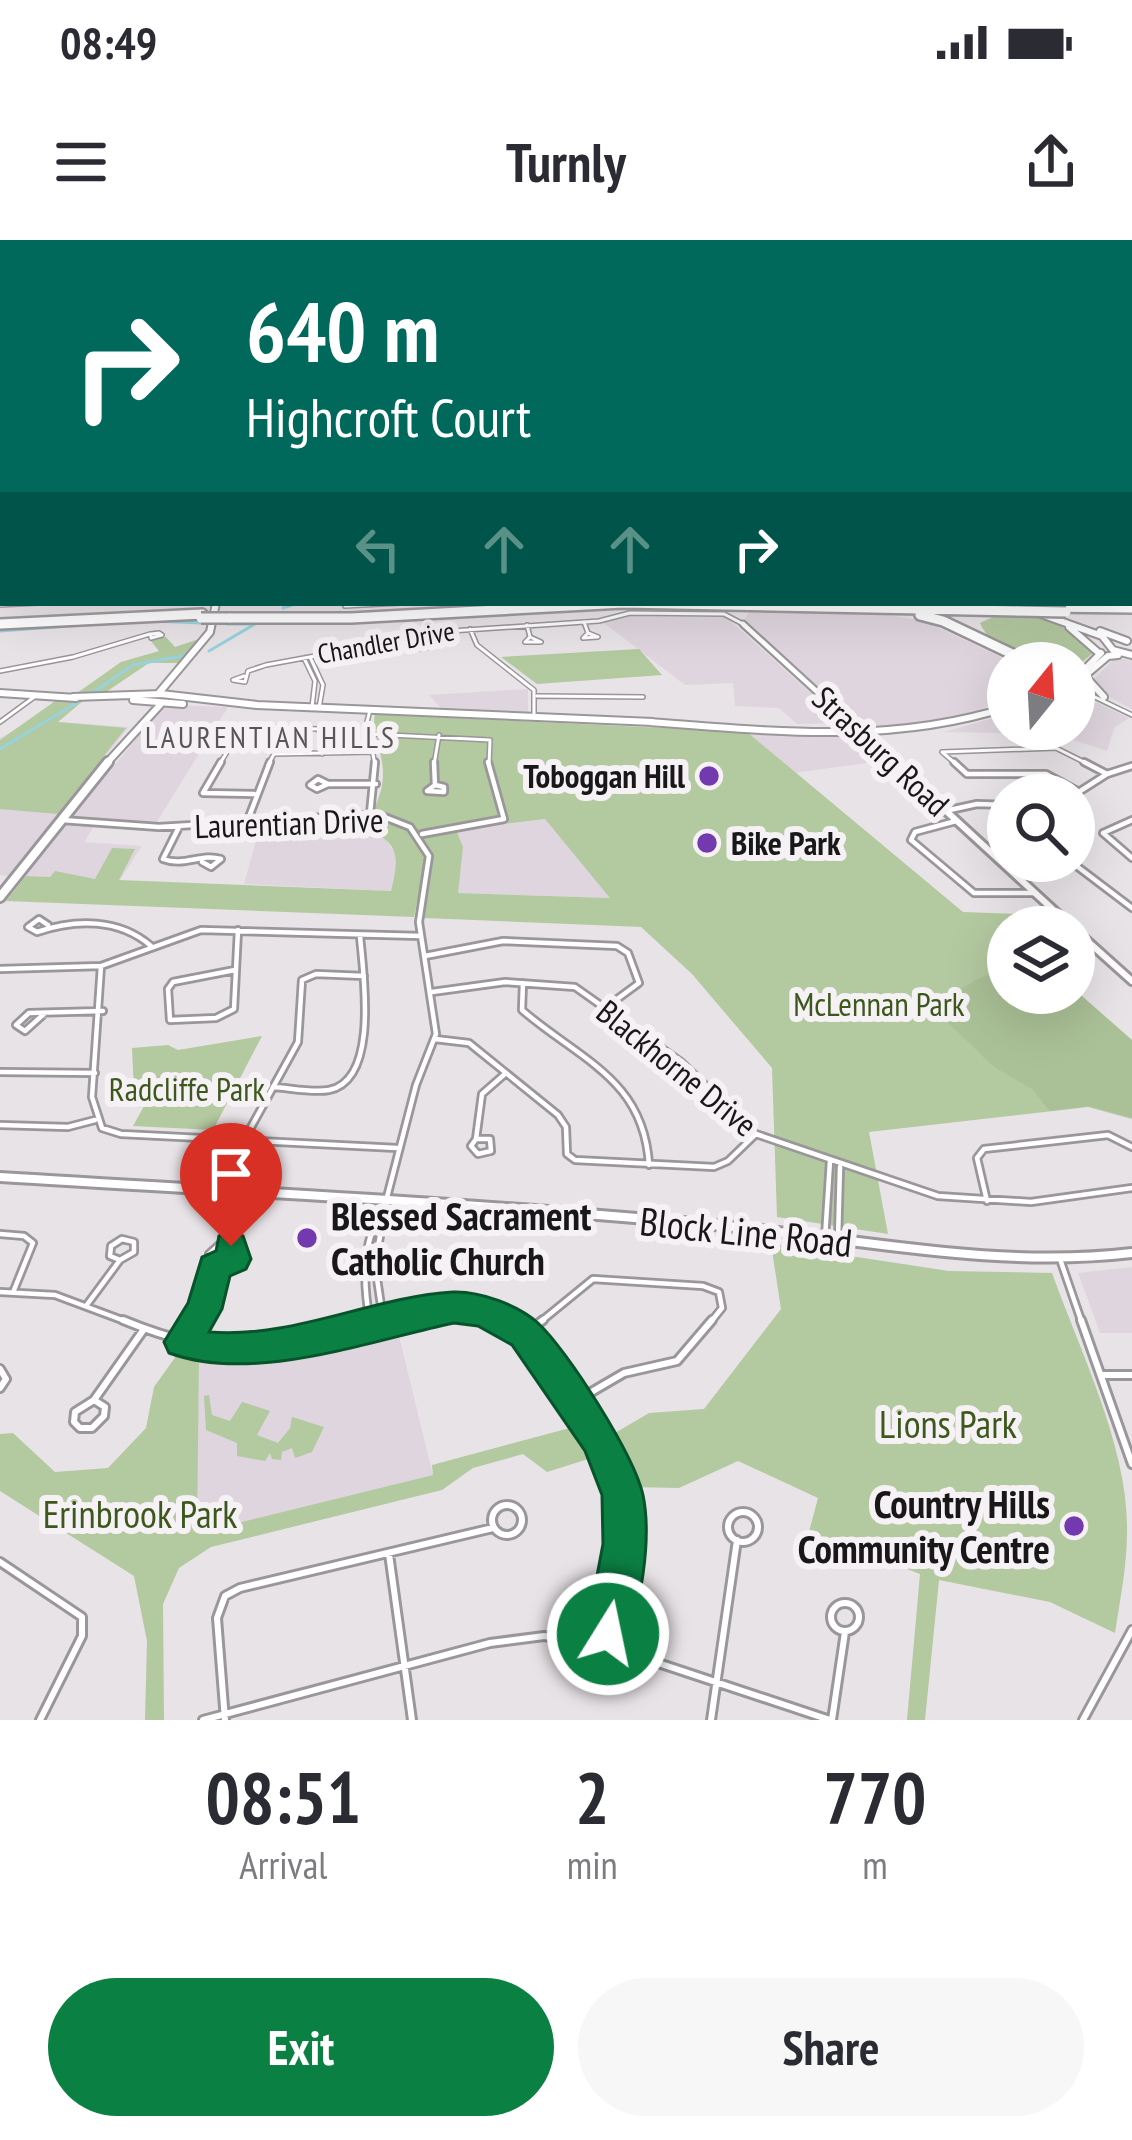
<!DOCTYPE html>
<html lang="en">
<head>
<meta charset="utf-8">
<style>
  :root { --surface:#fff; --page:#f7f7f7; --text:#2b2b33; --muted:#7c7c81; --accent:#0b8043 }
  body { margin:0; font-family:"PT Sans Narrow",sans-serif; background:var(--page); color:var(--text); height:100vh; display:flex; flex-direction:column; font-size:45px; white-space:nowrap }
  * { box-sizing:border-box; margin:0 }
  p { font-size:39px; color:var(--muted) }
  .icon { flex:none; width:66px; height:66px; fill:none; stroke:currentColor; stroke-width:2; stroke-linecap:round; stroke-linejoin:round }
  .map { position:relative; height:1480px; overflow:hidden }
  .panel { display:flex; flex-direction:column; background:var(--surface); flex:1 }
  .panel>* { flex:none }
  .top-card { position:absolute; left:0px; top:0px; width:1134px; height:366px; box-shadow:0 12px 48px #0002; background:#00695c; color:#fff; overflow:hidden }
  .needle { width:78px; rotate:18deg }
  .controls { position:absolute; left:987px; top:402px; display:grid; gap:24px }
  .controls a { display:grid; place-items:center; width:108px; height:108px; border-radius:50%; background:var(--surface); box-shadow:0 12px 48px #0002; font-size:60px }
  .pin { position:absolute; display:grid; place-items:center; width:102px; height:102px; color:#fff; margin:-123px -51px; border-radius:50% 50% 50% 0; rotate:-45deg; box-shadow:0 0 12px #0007 }
  .pin .icon { rotate:45deg }
  .me { position:absolute; width:132px; margin:-66px; rotate:10deg; stroke-linejoin:round; filter:drop-shadow(0 0 9px #0008) }
  .turn { display:flex; align-items:center; gap:42px; height:252px; padding:0 48px; font-size:54px }
  .turn .icon { width:156px; height:156px; stroke-width:2.5 }
  .turn b { display:block; font-size:84px; line-height:102px }
  .lanes { display:flex; align-items:center; height:114px; padding:0 48px; background:#0003; justify-content:center; gap:60px; direction:ltr }
  .lanes .off { opacity:.35 }
  .eta { display:flex; justify-content:space-evenly; align-items:center; height:204px; text-align:center }
  .eta b { font-size:72px; font-weight:700; line-height:84px }
  .action { display:flex; gap:24px; margin-top:auto; padding:24px 48px }
  .action a { flex:1; height:138px; border-radius:72px; background:var(--accent); color:#fff; font-size:48px; font-weight:700; line-height:138px; text-align:center }
  .action a+a { background:var(--page); color:var(--text) }
  .status { display:flex; justify-content:space-between; align-items:center; height:84px; padding:0 60px; background:var(--surface); direction:ltr }
  .status svg { height:33px; fill:currentColor }
  header { display:flex; justify-content:space-between; align-items:center; height:156px; padding:0 48px; background:var(--surface); font-size:54px; font-weight:700 }
  .map>svg:first-child { display:block }
  .built { fill:#dfd5de }
  .green { fill:#b3c9a0; fill-rule:evenodd }
  .forest { fill:#aac096 }
  .lines { fill:none; stroke-linecap:round; stroke-linejoin:round }
  .stream { stroke:#97d2dd; stroke-width:3 }
  .minor-far2-casing { stroke:#9a969a; stroke-width:6 }
  .minor-far1-casing { stroke:#9a969a; stroke-width:10 }
  .minor-casing { stroke:#9a969a; stroke-width:12 }
  .tertiary-far2-casing { stroke:#9a969a; stroke-width:9 }
  .tertiary-far1-casing { stroke:#9a969a; stroke-width:12 }
  .tertiary-casing { stroke:#9a969a; stroke-width:14 }
  .secondary-far1-casing { stroke:#9a969a; stroke-width:10 }
  .secondary-casing { stroke:#9a969a; stroke-width:14 }
  .motorway-casing { stroke:#9a969a; stroke-width:14 }
  .minor-far2 { stroke:#fff; stroke-width:3 }
  .minor-far1 { stroke:#fff; stroke-width:4.5 }
  .minor { stroke:#fff; stroke-width:6 }
  .tertiary-far2 { stroke:#fff; stroke-width:4.5 }
  .tertiary-far1 { stroke:#fff; stroke-width:6 }
  .tertiary { stroke:#fff; stroke-width:8 }
  .secondary-far1 { stroke:#fff; stroke-width:6 }
  .secondary { stroke:#fff; stroke-width:8 }
  .motorway { stroke:#fff; stroke-width:9 }
  .motorway-bridge-casing { stroke:#9a969a; stroke-width:14; stroke-linecap:butt }
  .motorway-bridge { stroke:#fff; stroke-width:9 }
  .route { fill:#0b8043; stroke:#07532c; stroke-width:3 }
  .poi-dot { fill:#7339af; stroke:#f5f1f5; stroke-width:4.5 }
  .labels { text-anchor:middle; stroke-width:12; stroke-linejoin:round; paint-order:stroke }
  .far-street-label { font-size:27px; fill:#191819; stroke:#f5f1f5 }
  .far-neighbourhood-label { font-size:30px; letter-spacing:3px; fill:#595659; stroke:#f5f1f5 }
  .street-label { font-size:33px; fill:#191819; stroke:#f5f1f5 }
  .poi-label { font-size:33px; font-weight:bold; fill:#191819; stroke:#f5f1f5; text-anchor:end }
  .park-label { font-size:33px; fill:#3d581c; stroke:#f5f1f5 }
  .near-poi-label { font-size:39px; font-weight:bold; fill:#191819; stroke:#f5f1f5; text-anchor:start }
  .near-street-label { font-size:39px; fill:#191819; stroke:#f5f1f5 }
  .near-park-label { font-size:39px; fill:#3d581c; stroke:#f5f1f5 }
</style>
</head>
<body>
<div class="status"><b>08:49</b><svg viewBox="0 0 49 12"><path d="M0 12V9h3v3zM5 12V6h3v6zM10 12V3h3v9zM15 12V0h3v12zM26 1h20v11H26zM47 4h2v5h-2z"/></svg></div>
<header><svg class="icon" aria-label="menu" viewBox="0 0 24 24"><path d="M4 6h16M4 12h16M4 18h16"/></svg>Turnly<svg class="icon" aria-label="share" viewBox="0 0 24 24"><path d="M12 15V3M7 8l5-5 5 5M5 13v7h14v-7"/></svg></header>
<div class="map">
<svg width="1132" height="1480" viewBox="0 0 1132 1480">
  <rect width="100%" height="100%" fill="#e8e3e7"/>
  <path class="built" d="M750 370 887 375 924 381 1013 423H1008V458L960 478 915 485 863 486 743 382Z
    M631 376 726 377 844 483 797 484 779 468 735 466 733 443 685 445 604 383Z
    M1115 418 1132 420V469L1103 454 1092 441Z
    M528 449V473L442 469 429 455Z
    M1074 452 1129 478 1114 488 1107 511 1055 494 944 492 1008 474V489H1074Z
    M170 465 228 467 156 583 73 577 159 470Z
    M32 480 129 487 8 636 0 635V498Z
    M748 491 853 496 882 521 793 533 748 497Z
    M370 576 399 619 391 651 244 644 261 583Z
    M545 579 612 658 457 653 463 607 455 590Z
    M67 584 94 586 84 602 142 606 120 640 26 636Z
    M1132 1027V1093H1100L1078 1033Z
    M396 1084 433 1235 196 1294 199 1117 264 1115Z"/>
  <path class="green" d="M1038 375 1072 392 1093 413 1075 428 1074 423C1043 423 993 415 980 383L993 377Z
    M166 397 175 407 199 399 180 423H149L103 454 77 453 121 422 159 411 150 400Z
    M639 409 662 435 537 444 501 417Z
    M58 459 84 460 58 482 126 488 58 574 0 569V500Z
    M375 474 747 492 963 672 1050 675 1062 687H1008V753L1132 804V879L1088 867 869 892 888 994 777 977 772 828 692 734 641 687 424 678 427 652H419L414 677 6 661 26 636 50 637 55 631 95 639 112 608 135 609 119 640 391 651C399 619 401 601 365 590 373 569 383 556 383 533 383 513 371 490 375 474ZM545 579 610 658 458 653 463 607 456 590Z
    M262 796 213 890 133 886 144 866 134 852 132 808 168 805 178 810Z
    M771 1004 949 1031 1052 1033C1080 1111 1129 1209 1127 1292 1127 1326 1120 1360 1115 1393L1050 1362 939 1340 925 1480H907L920 1334 809 1292 818 1258 738 1221 679 1248 630 1247 610 1196 649 1173 704 1169 781 1069Z
    M179 1112 199 1117 197 1293 433 1235 432 1225 581 1185 601 1215 547 1232 523 1214 473 1228 442 1250 211 1307 179 1328 163 1364 164 1480H145L147 1401 134 1336 0 1251V1194L13 1193 55 1232 108 1228 146 1188 154 1147Z
    M209 1155 212 1175 230 1181 242 1162 270 1171 257 1195 278 1203 290 1188 292 1177 324 1187 312 1212 295 1218 292 1208 282 1212 281 1220 272 1219 270 1213 265 1221 237 1216V1203L206 1190 204 1156Z"/>
  <path class="forest" d="M1008 725V753H1074V749L1132 800V878L1089 866 1050 871 1032 849 994 827 936 771 939 759C955 754 964 746 978 739 990 733 997 735 1008 725Z"/>
  <g class="lines">
    <path class="stream" d="M283 368 298 363
      M151 381 203 383
      M0 391 124 382
      M209 411 255 384H227
      M92 453 133 425 182 416
      M0 509 78 462"/>
    <defs>
      <path id="minor-far2" d="M0 365 38 363
        M345 366 400 363
        M584 382 588 393
        M527 385 530 397
        M470 389 477 405 534 450V478
        M159 393 162 395 151 398V394Z
        M588 393 598 397 583 398Z
        M530 397 541 402H525Z
        M415 398 419 404
        M419 404 427 408 414 409Z
        M310 417 323 445 319 468
        M304 418 315 441 312 467
        M0 431 73 417 150 394
        M244 436 233 440 245 442 248 431 266 425 451 391 599 381 630 373 724 374 743 384
        M1074 447 1132 475
        M537 456 643 457
        M370 470 367 482 375 525
        M0 482 37 455
        M370 494 490 500 489 525
        M219 525 243 486 318 489 324 501 322 514
        M268 525 274 514 374 512
        M434 525 439 495
        M957 525 942 512 1056 508 1090 525"/>
      <path id="minor-far1" d="M221 522 203 553 254 554
        M434 522 435 545
        M954 522 967 534H1046L1079 552
        M1084 522 1107 534
        M318 539 328 544 317 549 310 545Z
        M328 544H376
        M435 545 444 547V552L427 551Z
        M1074 555 1107 534 1132 526
        M945 571 977 564 1008 565
        M370 574 375 522
        M62 580 159 587 377 574 410 587 429 616 419 682 436 794 416 845 386 961 375 1025 383 1079
        M1132 580 1103 593 1132 618
        M956 581 915 592 911 600 974 653H1035
        M247 582 270 522
        M179 587 163 619C184 627 201 613 221 619L211 627 202 622
        M422 594 504 579 488 522
        M1070 621 1132 668
        M48 685 39 679 28 687 37 692C75 679 119 678 151 706
        M425 716 503 701 617 706 628 713 639 743 605 768
        M101 726 92 857 102 888 121 894 397 908
        M0 729 101 726 201 690 421 696
        M235 730 173 742 168 749 170 780 216 778 234 769 238 690
        M523 743 522 770C580 820 644 839 649 925
        M432 752 505 742 575 747 681 822 756 894 938 956 1031 962 1132 948
        M45 773 25 791 16 785 29 773 103 771
        M435 799 469 803 558 875 566 887 567 914 575 920 714 927 728 921 756 894
        M0 832 95 833
        M273 847C290 848 313 853 329 850 380 840 363 732 360 696
        M0 885 68 887 95 880
        M476 899H490L491 911 478 914 471 906Z
        M476 899 482 854 506 833
        M244 900 298 802 302 740 316 734 364 736
        M987 961 977 918 984 909 1108 895 1132 907
        M0 994 24 996 33 1003 14 1050
        M825 998 830 921
        M122 999 134 1002V1012L120 1020 110 1016 111 1006Z
        M838 999 840 927
        M1061 1022 1082 1083
        M0 1052 55 1055 130 1083
        M86 1066 120 1020
        M370 1082C362 1038 362 1000 386 961
        M194 1083 208 1049 209 1014 219 1005 234 1009 231 1022 214 1027
        M375 1083C421 1071 465 1059 509 1083
        M539 1083 593 1039 703 1046 719 1052 722 1068 710 1083"/>
      <path id="minor" d="M123 1080C229 1124 280 1108 387 1080
        M504 1080C555 1110 622 1215 624 1275 626 1319 613 1363 607 1406
        M1081 1080 1132 1224
        M525 1094 543 1080
        M182 1102 196 1080
        M0 1129 6 1139 0 1148
        M1102 1135H1132
        M94 1160 105 1167 104 1176 92 1188H80L74 1182 75 1172Z
        M94 1160 144 1089
        M576 1161 624 1133 677 1121 712 1080
        M492 1280a15 15 0 1 1 30 0a15 15 0 1 1-30 0Z
        M728 1287a15 15 0 1 1 30 0a15 15 0 1 1-30 0Z
        M389 1314 412 1480
        M0 1322 82 1377V1396L40 1480
        M831 1377a14 14 0 1 1 28 0a14 14 0 1 1-28 0Z
        M203 1480 490 1403 544 1396 607 1406 830 1480
        M225 1480 217 1378 225 1356 240 1348 493 1288
        M711 1480 737 1300
        M832 1480 845 1392
        M1083 1480 1132 1390"/>
      <path id="tertiary-far2" d="M743 384 897 525"/>
      <path id="tertiary-far1" d="M893 522 1072 687
        M1074 689 1132 741"/>
      <path id="tertiary" d="M0 937C242 952 484 963 725 986 862 999 994 1029 1132 1013"/>
      <path id="secondary-far1" d="M1024 363 1041 369
        M1038 373 1102 396 1113 410 1132 415
        M1069 387 1100 414
        M1100 391 1127 401
        M1074 431 1086 428 1101 413
        M1086 437 1104 457
        M1074 445 1108 416 1118 415
        M0 453 76 458
        M158 454 210 392 216 363
        M73 457 161 454 257 465 653 482
        M133 460 183 464
        M649 482C771 491 890 505 1008 467
        M105 525 160 465"/>
      <path id="secondary" d="M0 657 108 522"/>
      <path id="motorway" d="M1049 367 1132 368
        M920 375 943 381 1031 423
        M229 378H351L623 363 1018 371
        M0 384 202 374"/>
    </defs>
    <use href="#minor-far2" class="minor-far2-casing"/>
    <use href="#minor-far1" class="minor-far1-casing"/>
    <use href="#minor" class="minor-casing"/>
    <use href="#tertiary-far2" class="tertiary-far2-casing"/>
    <use href="#tertiary-far1" class="tertiary-far1-casing"/>
    <use href="#tertiary" class="tertiary-casing"/>
    <use href="#secondary-far1" class="secondary-far1-casing"/>
    <use href="#secondary" class="secondary-casing"/>
    <use href="#motorway" class="motorway-casing"/>
    <use href="#minor-far2" class="minor-far2"/>
    <use href="#minor-far1" class="minor-far1"/>
    <use href="#minor" class="minor"/>
    <use href="#tertiary-far2" class="tertiary-far2"/>
    <use href="#tertiary-far1" class="tertiary-far1"/>
    <use href="#tertiary" class="tertiary"/>
    <use href="#secondary-far1" class="secondary-far1"/>
    <use href="#secondary" class="secondary"/>
    <use href="#motorway" class="motorway"/>
    <defs>
      <path id="motorway-bridge" d="M1018 371 1066 372
        M201 378H229"/>
    </defs>
    <use href="#motorway-bridge" class="motorway-bridge-casing"/>
    <use href="#motorway-bridge" class="motorway-bridge"/>
  </g>
  <linearGradient id="sky" x2="0" y2="1"><stop stop-color="#87c0e4"/><stop offset="0.47" stop-color="#f5f2f4"/><stop offset="1" stop-color="#f5f2f4" stop-opacity="0"/></linearGradient>
  <rect width="1132" height="389" fill="url(#sky)"/>
  <path class="route" d="M231 992 243 996 251 1019 246 1029 230 1036 222 1069 209 1092C293 1099 371 1057 453 1052 480 1051 518 1065 538 1083 568 1111 634 1215 643 1255 652 1299 641 1368 623 1409L608 1415 593 1409 586 1394 603 1304 602 1255 585 1211 512 1105 478 1086 454 1083C368 1101 254 1144 169 1113L164 1102 188 1063 202 1017 216 1011 219 996Z"/>
  <g class="poi-dot">
    <circle cx="709" cy="536" r="12"/>
    <circle cx="707" cy="603" r="12"/>
    <circle cx="307" cy="998" r="12"/>
    <circle cx="1074" cy="1286" r="12"/>
  </g>
  <g class="labels">
    <g class="far-street-label">
      <text transform="translate(386 403) rotate(-10)" y="9">Chandler Drive</text>
    </g>
    <g class="far-neighbourhood-label">
      <text x="271" y="508">LAURENTIAN HILLS</text>
    </g>
    <g class="street-label">
      <text transform="translate(881 511) rotate(43)" y="12">Strasburg Road</text>
      <text transform="translate(289 583) rotate(-2)" y="12">Laurentian Drive</text>
      <text transform="translate(677 828) rotate(39)" y="12">Blackhorne Drive</text>
    </g>
    <g class="poi-label">
      <text x="685" y="548">Toboggan Hill</text>
      <text x="731" y="615" text-anchor="start">Bike Park</text>
    </g>
    <g class="park-label">
      <text x="879" y="776">McLennan Park</text>
      <text x="187" y="861">Radcliffe Park</text>
    </g>
    <g class="near-poi-label">
      <text x="331" y="990">Blessed Sacrament<tspan x="331" dy="45">Catholic Church</tspan></text>
      <text x="1050" y="1278" text-anchor="end">Country Hills<tspan x="1050" dy="45">Community Centre</tspan></text>
    </g>
    <g class="near-street-label">
      <text transform="translate(746 992) rotate(6)" y="14">Block Line Road</text>
    </g>
    <g class="near-park-label">
      <text x="948" y="1198">Lions Park</text>
      <text x="140" y="1288">Erinbrook Park</text>
    </g>
  </g>
</svg>
<div class="controls">
<a><svg class="needle" viewBox="-14 -14 28 28"><path d="M0-13l5 13h-10z" fill="#e53935"/><path d="M0 13l5-13h-10z" fill="#7c7c81"/></svg></a>
<a><svg class="icon" aria-label="search" viewBox="0 0 24 24"><circle cx="10" cy="10" r="6"/><path d="M15 15l6 6"/></svg></a>
<a><svg class="icon" aria-label="layers" viewBox="0 0 24 24"><path d="M12 4l9 5-9 5-9-5zM3 14l9 5 9-5"/></svg></a>
</div>
<div class="pin" style="left:231px;top:1006px;background:#d93025"><svg class="icon" aria-label="arrive" viewBox="0 0 24 24"><path d="M6 21V4h12l-3 4 3 4H6"/></svg></div>
<svg class="me" style="left:608px;top:1394px" viewBox="-20 -20 40 40"><circle r="17" fill="#0b8043" stroke="#fff" stroke-width="3"/><path d="M0-11L8 9 0 5-8 9z" fill="#fff"/></svg>
<div class="top-card">
<div class="turn"><svg class="icon" aria-label="right" viewBox="0 0 24 24"><path d="M7 20v-9h11M14 6l5 5-5 5"/></svg><div><b>640 m</b>Highcroft Court</div></div>
<div class="lanes"><svg class="icon off" aria-label="left" viewBox="0 0 24 24"><path d="M17 20v-9H6M10 6l-5 5 5 5"/></svg><svg class="icon off" aria-label="ahead" viewBox="0 0 24 24"><path d="M12 20V5M6 11l6-6 6 6"/></svg><svg class="icon off" aria-label="ahead" viewBox="0 0 24 24"><path d="M12 20V5M6 11l6-6 6 6"/></svg><svg class="icon" aria-label="right" viewBox="0 0 24 24"><path d="M7 20v-9h11M14 6l5 5-5 5"/></svg></div>
</div>
</div>
<section class="panel">
<div class="eta">
<div><b>08:51</b><p>Arrival</p></div>
<div><b>2</b><p>min</p></div>
<div><b>770</b><p>m</p></div>
</div>
<div class="action"><a>Exit</a><a>Share</a></div>
</section>
</body>
</html>
